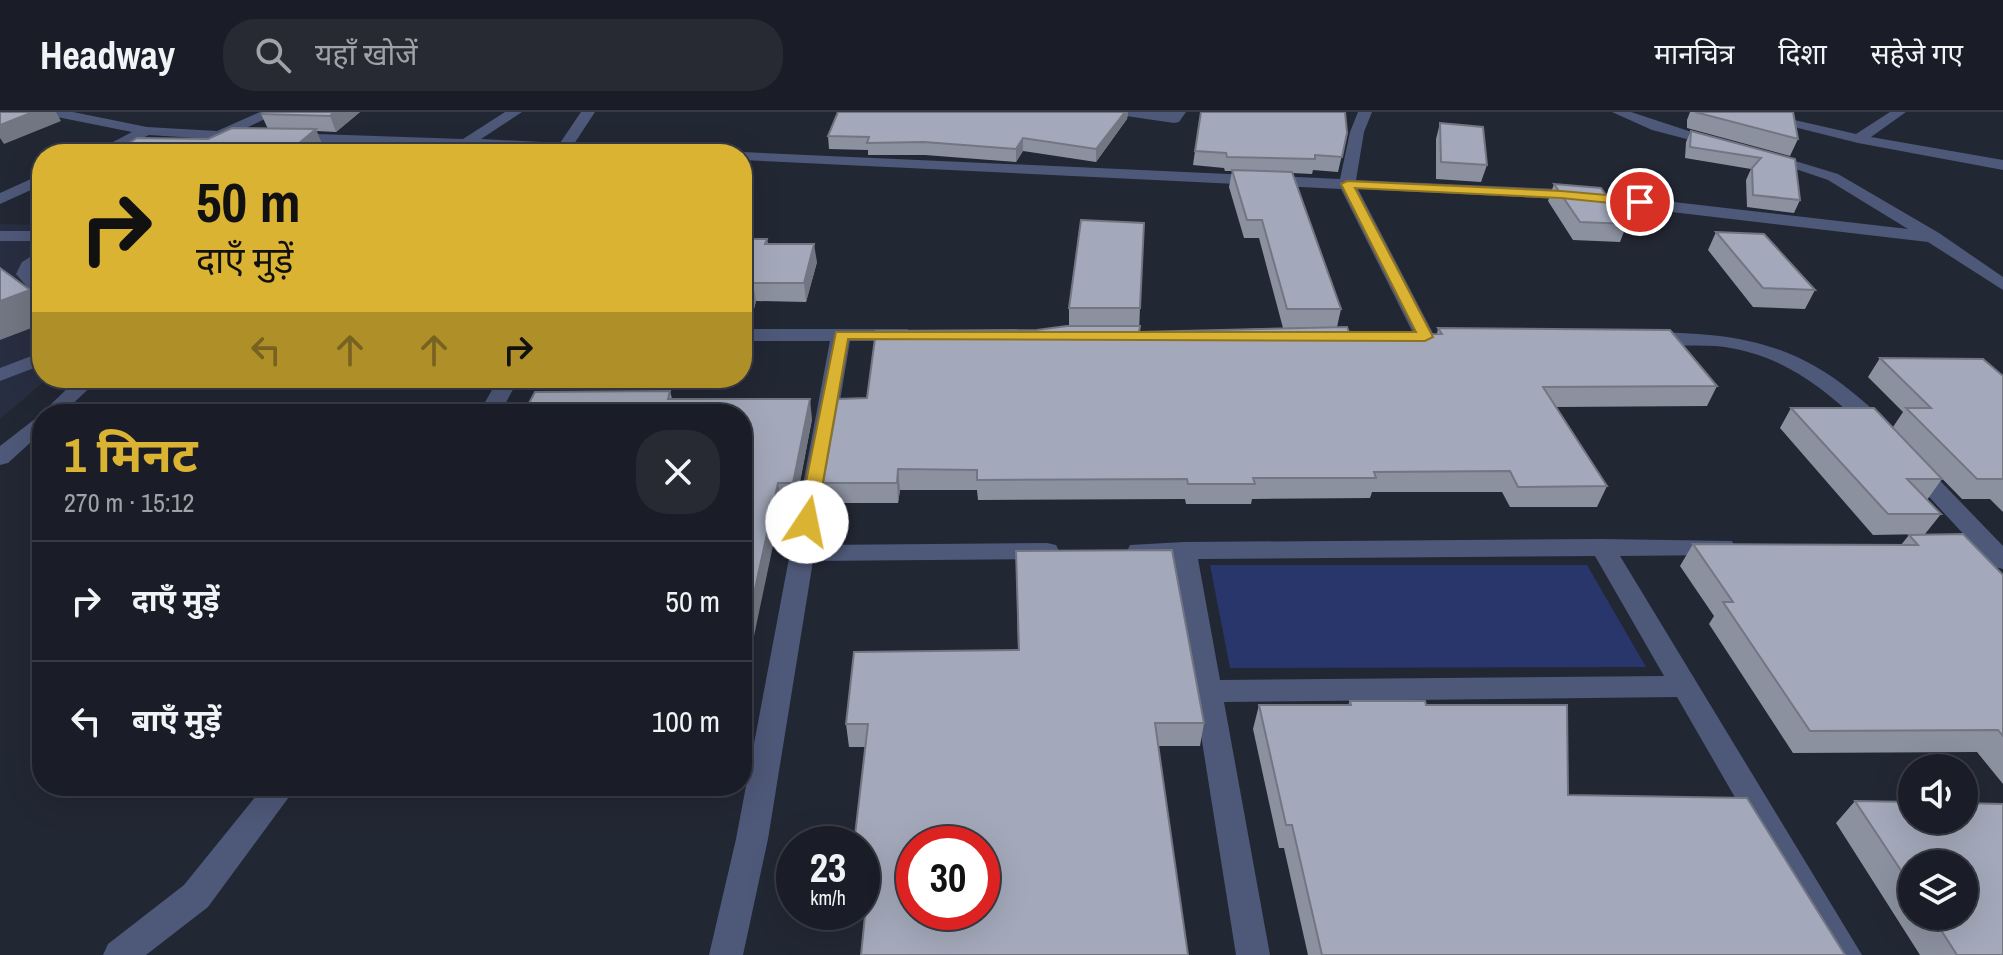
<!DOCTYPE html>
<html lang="hi">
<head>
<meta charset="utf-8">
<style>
  :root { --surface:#1a1d27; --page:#272a33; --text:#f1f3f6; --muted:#9fa2a7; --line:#383b44; --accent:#dbb333 }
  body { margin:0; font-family:"Archivo Narrow","Noto Sans Devanagari",sans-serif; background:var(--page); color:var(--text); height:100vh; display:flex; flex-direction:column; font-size:30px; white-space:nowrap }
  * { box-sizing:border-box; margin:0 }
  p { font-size:26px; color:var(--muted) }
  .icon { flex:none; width:44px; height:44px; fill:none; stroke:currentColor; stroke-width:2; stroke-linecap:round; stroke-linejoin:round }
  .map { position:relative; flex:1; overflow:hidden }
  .details { position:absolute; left:32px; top:292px; width:720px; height:392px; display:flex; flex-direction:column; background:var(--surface); border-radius:32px; box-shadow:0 8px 32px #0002,0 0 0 2px var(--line) }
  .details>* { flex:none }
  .hud { position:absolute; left:32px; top:32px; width:720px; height:244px; border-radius:32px; box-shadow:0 8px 32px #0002,0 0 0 2px var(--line); background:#dbb333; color:#111; overflow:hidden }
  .controls { position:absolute; left:1898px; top:642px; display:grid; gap:16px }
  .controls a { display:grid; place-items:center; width:80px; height:80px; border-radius:50%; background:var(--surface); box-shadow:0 8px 32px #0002,0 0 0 2px var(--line); font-size:40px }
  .speed { position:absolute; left:776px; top:714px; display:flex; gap:16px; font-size:40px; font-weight:700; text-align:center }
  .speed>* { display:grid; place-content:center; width:104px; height:104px; border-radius:50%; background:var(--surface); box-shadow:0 8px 32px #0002,0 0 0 2px var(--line); line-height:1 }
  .speed small { font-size:20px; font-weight:400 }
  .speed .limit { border:12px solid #d22; background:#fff; color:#111 }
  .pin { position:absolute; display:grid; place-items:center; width:68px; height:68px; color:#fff; margin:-34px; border:4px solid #fff; border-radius:50%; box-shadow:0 2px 8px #0007 }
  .me { position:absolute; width:88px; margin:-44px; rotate:11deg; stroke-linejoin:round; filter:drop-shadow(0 0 6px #0008) }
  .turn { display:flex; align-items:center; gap:28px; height:168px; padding:0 32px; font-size:36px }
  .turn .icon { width:104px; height:104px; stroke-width:2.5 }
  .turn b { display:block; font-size:56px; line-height:68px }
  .lanes { display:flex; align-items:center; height:76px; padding:0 32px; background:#0003; justify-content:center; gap:40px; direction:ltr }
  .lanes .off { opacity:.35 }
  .round { display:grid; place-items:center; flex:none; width:84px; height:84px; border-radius:32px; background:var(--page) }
  .overview { display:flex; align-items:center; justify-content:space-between; height:136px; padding:0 32px }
  h1 { font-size:48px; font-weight:700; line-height:60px; color:var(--accent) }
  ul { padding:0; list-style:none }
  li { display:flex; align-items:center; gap:24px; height:120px; padding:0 32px; border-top:2px solid var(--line) }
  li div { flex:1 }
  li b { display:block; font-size:30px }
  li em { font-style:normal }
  header { display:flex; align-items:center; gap:48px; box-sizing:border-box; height:112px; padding:0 40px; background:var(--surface); border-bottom:2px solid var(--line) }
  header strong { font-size:38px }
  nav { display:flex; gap:44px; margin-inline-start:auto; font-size:28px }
  .search { width:560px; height:72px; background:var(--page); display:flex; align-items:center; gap:20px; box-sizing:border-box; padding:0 28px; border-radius:32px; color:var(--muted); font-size:30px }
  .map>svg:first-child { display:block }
  .built { fill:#282e41 }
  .green { fill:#28366b }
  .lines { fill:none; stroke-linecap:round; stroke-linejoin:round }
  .minor { fill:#4e5878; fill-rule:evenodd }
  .wall { fill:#8c91a0; fill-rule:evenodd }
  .shaded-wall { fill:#727682 }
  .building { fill:#a3a9ba; stroke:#727682; stroke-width:2; fill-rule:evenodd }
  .route { fill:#dbb333; stroke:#8e7421; stroke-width:2 }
</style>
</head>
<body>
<header>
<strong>Headway</strong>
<div class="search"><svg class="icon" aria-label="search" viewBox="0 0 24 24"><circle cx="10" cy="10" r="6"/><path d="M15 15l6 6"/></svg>यहाँ खोजें</div>
<nav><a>मानचित्र</a><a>दिशा</a><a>सहेजे गए</a></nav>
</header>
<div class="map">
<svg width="2003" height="843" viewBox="0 0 2003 843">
  <rect width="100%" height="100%" fill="#222734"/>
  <path class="built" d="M0 112 42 113V266H48L0 307Z"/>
  <path class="green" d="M1210 453H1587L1646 555 1230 556Z"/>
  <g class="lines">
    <path class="minor" d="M45 0H73L147 15 217 19 260 0H279L238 20 250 25 243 29 149 23 109 42H90L132 20 52 4Z
      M505 0H522L481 27 560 31 581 0H595L574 32 691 38 698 42H553L554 40 288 29 281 25 288 21 463 27Z
      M1119 0H1186L1179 10 1174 11 1126 4Z
      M1358 0H1372L1364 20 1356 68 1561 77 1908 117 1828 68 1757 44 1764 40 1769 41 1838 62 1939 121 2003 165V178L1928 130 1561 87 1358 77 1435 225 1425 231 1415 225 1341 77 742 48V42H736L742 40 1340 67 1350 20Z
      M1612 0H1631L1728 32 1721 36 1652 18Z
      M1734 0H1759L1856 22 1890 0H1906L1871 25 2003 48V58L1858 31Z
      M42 62V73L0 92V81Z
      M0 119H42V129H0Z
      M42 138V152L34 161 42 170V186L36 185 16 162 22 150Z
      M742 217H907L917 223 907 229H850L816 433 1047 431 1056 433 1059 439 1056 445 1047 447 813 449 768 727 743 843H709L736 727 830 229H742Z
      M1643 220C1725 221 1786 226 1852 280 1866 291 1881 304 1892 319L1889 324H1873C1828 278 1783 241 1716 234 1690 232 1661 236 1636 230L1633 226Z
      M42 240V253L0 269V256Z
      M78 266H100L62 302H42V320L8 351 0 353V334L40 303Z
      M499 266H519L500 302H478Z
      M1914 348 1922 350 2003 434V457L1994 455 1906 360 1903 355 1906 350Z
      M1602 427 1732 429 1735 435 1732 441 1723 443 1620 444 1862 843H1826L1677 585 1224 590 1270 843H1236L1173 447 1130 445 1127 439 1130 433 1184 430ZM1595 444 1664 564 1220 568 1198 447Z
      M264 674H297L208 795 146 843H103L108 832 184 773Z"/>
  </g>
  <path class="wall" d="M360 0 336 20 316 19 322 32 208 27 268 17 261 2Z
    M838 0H1128L1127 7 1096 50 1023 39 1016 50 925 43H868V38L829 37 828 24Z
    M1690 0H1793L1798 27 1790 44 1687 16V8Z
    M1440 11 1487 53 1481 70 1436 67V27Z
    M1691 19 1795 47 1800 88 1794 101 1747 95 1746 68 1751 57 1685 46 1686 30Z
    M1347 21 1338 60 1313 58 1312 62 1292 61 1341 197 1337 215 1350 223 1437 222 1438 216 1717 274 1707 294 1556 295 1607 374 1597 395H1510L1502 380H1372L1370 386 1252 387 1251 392H1186L1185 387 978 388 977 378H900L898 391H826L823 371 867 286 1037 218 1069 214V196H1140L1139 220 1283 216 1259 126H1244L1229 75 1232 59H1225L1224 56 1193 53 1195 39Z
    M1554 72 1627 112 1620 130 1573 128 1548 89Z
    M1716 120 1815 178 1805 197 1753 195 1708 138Z
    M742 127H767L768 132 817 150 806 190 756 189 753 200H742Z
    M1880 246 2003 264V400L1990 387H1962L1919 343 1942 367 1927 388 1941 402 1925 422 1873 423 1780 316 1791 296 1893 315 1903 300 1868 265Z
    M670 279 672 287 812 307 796 391H782L742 302H523Z
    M1909 423 2003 463V672L1977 640 1793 641 1709 512 1714 504 1680 454 1693 432 1901 433Z
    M1016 439 1204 611 1200 634H1159L867 786H862V732L865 635H849L846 612 1018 538Z
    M1350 589 1426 593 1568 683 1845 843H1308L1284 736H1279L1253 617 1259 593H1348Z
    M1855 689 2003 843H1920L1836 711ZM1912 752 1964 804H1912Z"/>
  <path class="shaded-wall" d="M33 0H56L61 9 4 32 0 26V13Z
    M334 0H360L336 20 330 4Z
    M1125 0H1128L1127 7 1096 50V37Z
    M316 17 322 32 311 42H286Z
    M1023 26V39L1016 50V37Z
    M814 132 817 150 806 190 804 171Z
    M753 171 756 189 753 200 750 181Z
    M30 178 42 197V212L0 228V189Z
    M810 287 812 307 796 391 793 371Z
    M898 357 900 378 898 391 897 371Z
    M778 371 782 391 742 581V537Z"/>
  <path class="building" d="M0 0H33L0 13Z
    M265 0H334L330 4 261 2Z
    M838 0H1125L1096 37 1023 26 1016 37 924 30 867 31 869 25 828 24Z
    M1201 0H1345L1347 21 1342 45 1315 43V47L1227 45 1226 41 1195 39Z
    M1695 0H1793L1798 27Z
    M1440 11 1483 15 1487 53 1441 50Z
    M232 16 316 17 286 42H112L137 26 208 27Z
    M1691 19 1795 47 1800 88 1753 83 1752 56 1761 46 1690 35Z
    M638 40 688 41V42H637Z
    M1232 58 1292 60 1341 197H1287L1262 108H1247Z
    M1554 72 1601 76 1627 112 1580 110Z
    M1081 108 1144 111 1140 196H1069Z
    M1716 120 1764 122 1815 178 1763 176Z
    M742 127H767L765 132H814L804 171H753L750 181H742Z
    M0 156 30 178 0 189Z
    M1067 214H1140L1139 220 1347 215 1350 223 1442 222 1438 216 1670 218 1717 274 1543 275 1607 374 1518 375 1510 359 1374 360 1376 366H1253L1255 372H1188L1187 367 977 368V358L898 357 897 371H823L838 287 867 286 876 219 1037 218Z
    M1880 246 1983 247 2003 264V367H1977L1906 296H1931Z
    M670 279 668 287H810L793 371H778L742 537V302H523L535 280Z
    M1791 296H1874L1942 367H1907L1941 402H1888Z
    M1963 422 2003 463V624L1998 618 1810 619 1723 490H1733L1693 432 1918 433 1909 423Z
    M1172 438 1204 611H1155L1188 843H861L869 764H862V732H854L868 612H846L854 540 1019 538 1016 439ZM914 732H982V800H914Z
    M1350 589H1425L1426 593H1567L1568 683 1747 686 1845 843H1322L1292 713H1286L1259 593H1351Z
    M1855 689 1912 690V708H1964V691L2003 692V843H1957L1932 804H1964V752H1912V775Z"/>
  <path class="route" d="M1347 69 1561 79 1640 86 1646 90 1640 94 1561 86 1355 76 1433 225 1425 229 848 227 816 410 807 416 800 414 798 410 836 220H1416L1341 72Z"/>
</svg>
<div class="controls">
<a><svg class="icon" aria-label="sound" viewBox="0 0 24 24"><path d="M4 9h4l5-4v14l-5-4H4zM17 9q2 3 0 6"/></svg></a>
<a><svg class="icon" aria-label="layers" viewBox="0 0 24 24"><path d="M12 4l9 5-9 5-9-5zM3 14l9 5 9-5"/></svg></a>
</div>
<div class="speed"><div>23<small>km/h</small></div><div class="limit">30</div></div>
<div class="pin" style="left:1640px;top:90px;background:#d93025"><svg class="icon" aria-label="arrive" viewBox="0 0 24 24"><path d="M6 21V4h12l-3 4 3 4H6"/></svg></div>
<svg class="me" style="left:807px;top:410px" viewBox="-20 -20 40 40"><circle r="19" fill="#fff"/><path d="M0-13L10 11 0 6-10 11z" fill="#dbb333"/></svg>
<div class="hud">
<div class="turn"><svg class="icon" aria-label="right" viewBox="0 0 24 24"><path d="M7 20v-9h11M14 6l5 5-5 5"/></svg><div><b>50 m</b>दाएँ मुड़ें</div></div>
<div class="lanes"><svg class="icon off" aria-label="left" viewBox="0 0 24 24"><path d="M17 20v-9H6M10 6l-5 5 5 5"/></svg><svg class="icon off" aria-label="ahead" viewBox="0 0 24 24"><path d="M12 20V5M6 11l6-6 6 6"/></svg><svg class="icon off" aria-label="ahead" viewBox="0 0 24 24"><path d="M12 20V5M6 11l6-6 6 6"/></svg><svg class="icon" aria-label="right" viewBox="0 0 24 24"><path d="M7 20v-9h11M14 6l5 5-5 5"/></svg></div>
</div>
<section class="details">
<div class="overview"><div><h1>1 मिनट</h1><p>270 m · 15:12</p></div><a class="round"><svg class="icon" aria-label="close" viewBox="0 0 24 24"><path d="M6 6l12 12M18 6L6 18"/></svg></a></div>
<ul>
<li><svg class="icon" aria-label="right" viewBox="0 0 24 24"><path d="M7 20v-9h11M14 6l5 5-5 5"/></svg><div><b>दाएँ मुड़ें</b></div><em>50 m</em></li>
<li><svg class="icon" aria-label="left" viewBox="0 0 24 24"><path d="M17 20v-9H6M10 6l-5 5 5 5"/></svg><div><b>बाएँ मुड़ें</b></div><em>100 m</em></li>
</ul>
</section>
</div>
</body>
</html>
